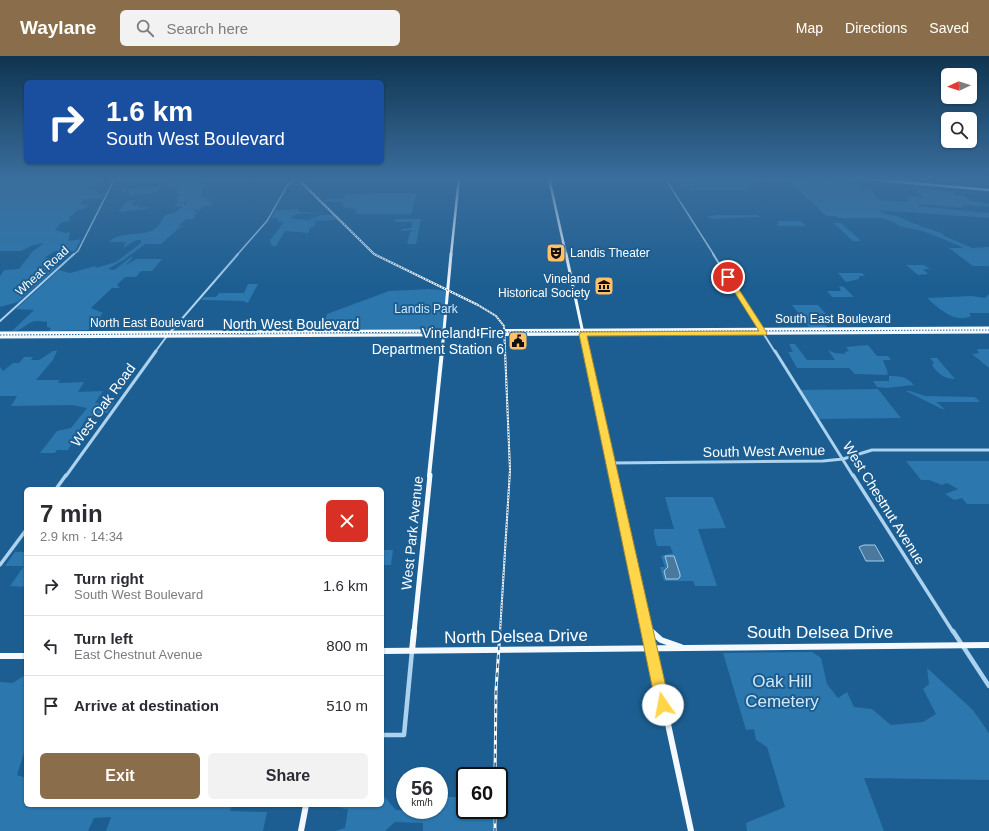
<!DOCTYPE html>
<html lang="en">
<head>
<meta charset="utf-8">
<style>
  :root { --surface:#fff; --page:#f2f2f3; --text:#2b2b33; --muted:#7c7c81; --line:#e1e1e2; --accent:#8a6e4b }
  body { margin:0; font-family:Helvetica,sans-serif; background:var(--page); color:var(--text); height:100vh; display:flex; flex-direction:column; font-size:15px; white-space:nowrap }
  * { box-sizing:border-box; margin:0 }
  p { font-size:13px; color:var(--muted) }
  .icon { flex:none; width:22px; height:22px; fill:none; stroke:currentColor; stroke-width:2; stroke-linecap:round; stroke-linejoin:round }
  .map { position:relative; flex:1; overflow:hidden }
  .panel { position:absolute; left:24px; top:431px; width:360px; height:320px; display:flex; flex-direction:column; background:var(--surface); border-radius:6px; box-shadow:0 1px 3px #0004 }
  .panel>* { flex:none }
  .top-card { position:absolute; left:24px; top:24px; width:360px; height:84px; border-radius:6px; box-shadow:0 1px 3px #0004; background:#1a4fa0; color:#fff; overflow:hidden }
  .needle { width:26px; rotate:266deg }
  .controls { position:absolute; left:941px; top:12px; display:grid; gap:8px }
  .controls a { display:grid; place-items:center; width:36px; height:36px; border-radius:6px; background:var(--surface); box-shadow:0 1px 3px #0004; font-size:20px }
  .speed { position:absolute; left:396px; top:711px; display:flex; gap:8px; font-size:20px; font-weight:700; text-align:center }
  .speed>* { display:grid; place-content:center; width:52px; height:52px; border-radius:50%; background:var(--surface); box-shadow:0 1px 3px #0004; line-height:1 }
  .speed small { font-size:10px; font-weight:400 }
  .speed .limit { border:2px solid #111; border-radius:6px; background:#fff; color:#111 }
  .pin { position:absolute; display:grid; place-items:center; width:34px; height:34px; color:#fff; margin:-17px; border:2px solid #fff; border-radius:50%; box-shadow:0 1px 4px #0007 }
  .me { position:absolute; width:44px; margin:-22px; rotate:348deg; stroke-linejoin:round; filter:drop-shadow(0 0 3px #0008) }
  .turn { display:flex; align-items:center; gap:14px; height:84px; padding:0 16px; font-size:18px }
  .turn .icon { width:52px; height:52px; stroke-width:2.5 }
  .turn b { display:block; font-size:28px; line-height:34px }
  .round { display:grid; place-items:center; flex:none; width:42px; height:42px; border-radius:6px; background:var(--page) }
  .overview { display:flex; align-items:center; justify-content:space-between; height:68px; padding:0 16px }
  h1 { font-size:24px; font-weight:800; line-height:30px }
  .primary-button { display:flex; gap:8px; margin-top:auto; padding:8px 16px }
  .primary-button a { flex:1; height:46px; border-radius:6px; background:var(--accent); color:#fff; font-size:16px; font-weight:800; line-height:46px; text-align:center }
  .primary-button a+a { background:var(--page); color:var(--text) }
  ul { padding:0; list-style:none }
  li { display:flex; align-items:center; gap:12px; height:60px; padding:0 16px; border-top:1px solid var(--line) }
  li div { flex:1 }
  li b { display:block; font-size:15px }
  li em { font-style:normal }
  header { display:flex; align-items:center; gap:24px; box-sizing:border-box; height:56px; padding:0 20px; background:var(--accent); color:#fff }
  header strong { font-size:19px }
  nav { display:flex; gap:22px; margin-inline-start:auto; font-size:14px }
  .search { width:280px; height:36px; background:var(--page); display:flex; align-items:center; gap:10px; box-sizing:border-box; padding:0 14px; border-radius:6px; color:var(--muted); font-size:15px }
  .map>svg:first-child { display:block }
  .green { fill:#2c77ad }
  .water { fill:#4a799d; stroke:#9ecff0 }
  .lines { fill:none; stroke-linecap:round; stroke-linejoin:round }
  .minor-far4 { stroke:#abd2ee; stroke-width:1.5 }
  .minor-far3 { stroke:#abd2ee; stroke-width:2 }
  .minor-far2 { stroke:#abd2ee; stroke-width:3 }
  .minor-far1 { stroke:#abd2ee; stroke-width:3.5 }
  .minor { stroke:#abd2ee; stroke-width:4.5 }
  .major-far4 { stroke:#f3f9ff; stroke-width:2.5 }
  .major-far3 { stroke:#f3f9ff; stroke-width:3 }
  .major-far2 { stroke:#f3f9ff; stroke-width:4 }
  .major-far1 { stroke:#f3f9ff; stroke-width:5 }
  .major { stroke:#f3f9ff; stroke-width:6 }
  .rail-far1-casing { stroke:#fff; stroke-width:2 }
  .rail-casing { stroke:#fff; stroke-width:3 }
  .rail-far1 { stroke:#1c5e91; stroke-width:1; stroke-dasharray:1.5; stroke-linecap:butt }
  .rail { stroke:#1c5e91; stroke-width:1.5; stroke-dasharray:4.5; stroke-linecap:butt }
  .route { fill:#ffd54a; stroke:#a68a30 }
  .labels { text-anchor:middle; stroke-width:4; stroke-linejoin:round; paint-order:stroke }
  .far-poi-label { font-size:12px; fill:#fff; stroke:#1c5e91; text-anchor:start }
  .far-street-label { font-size:12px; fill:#fff; stroke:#1c5e91 }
  .far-park-label { font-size:12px; fill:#d1e9fa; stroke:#1c5e91 }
  .street-label { font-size:14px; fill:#fff; stroke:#1c5e91 }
  .poi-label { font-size:14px; fill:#fff; stroke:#1c5e91; text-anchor:end }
  .near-street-label { font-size:17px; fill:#fff; stroke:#1c5e91 }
  .near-park-label { font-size:17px; fill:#d1e9fa; stroke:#1c5e91 }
</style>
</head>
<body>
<header>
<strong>Waylane</strong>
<div class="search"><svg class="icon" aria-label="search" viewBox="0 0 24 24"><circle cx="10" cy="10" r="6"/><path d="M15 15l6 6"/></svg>Search here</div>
<nav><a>Map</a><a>Directions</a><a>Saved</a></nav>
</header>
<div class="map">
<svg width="989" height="775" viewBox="0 0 989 775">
  <rect width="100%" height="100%" fill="#1c5e91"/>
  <path class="green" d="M0 122H100L92 123V125H94L93 127 88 128 97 129 82 133 96 132 94 135 98 136 95 138H105L103 141 84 144 80 149 89 148 85 153 77 154 73 159 68 161 70 162V165L61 167 55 174 65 177 70 176 68 185 81 183 75 195H55L44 202 65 203 58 206 57 211 18 246 0 251V220L4 214 19 213 32 196 44 187 33 189 21 195H0Z
    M174 122H197L195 125 205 129 202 132 201 141 209 143 208 145H215L211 147 210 150H204L199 154H195L194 156 198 157 193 160 195 161 193 163H186L179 170H185L179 172 161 188H145L122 205 108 213 114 214 131 201H133L126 209 136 203H162L152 215H141L136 221H125L117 229 120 232H112L91 252 103 257 88 274 49 275 51 272 47 271V266C42 266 35 264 30 267 22 271 21 275 12 275L34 254 16 253 59 214 70 217 95 210 96 212 116 206 141 187V184H136L123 192 126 186H109C122 173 146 183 158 170 161 167 163 162 165 159L175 156 182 151 181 150H174L175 148 184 147V149H185L189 143H187L186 146 175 147 178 146 177 140 185 139V142L187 139H177L178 133H173L172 129 160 132 158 137 131 139 128 141 131 137 121 136 122 133 171 129Z
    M695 122H764L765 123 748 125 754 130H747L750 135H691L688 131H680V128L700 129 696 124H671Z
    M798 122 823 123 826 126H831V124L841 126V124L846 125 848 128H859L862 133 872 134 876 142H879L880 144 908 146V143L906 140 925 142 916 134H918L917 132 960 136 953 137 955 139 964 140 972 145 989 148V151L963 149V152L919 148 917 150 989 157V162L879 154C885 159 893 159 900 161 908 165 910 167 920 169V170C928 173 936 175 944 178L942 179 972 192 989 191V210H973L949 192H963L962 191 936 180 922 175 899 170 894 166 881 162H838L835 160H826L790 126H807L813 129H834Z
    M950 122H982L989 125V129H970L966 126Z
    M417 137 411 158H357L355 157 357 153 346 152 343 149V146H324L325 143 344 142 346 138Z
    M135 144 132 150 141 149 138 152 148 151 147 153 118 156 127 145Z
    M299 153 298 156 330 157 297 158 290 162 308 164 321 159H333L338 164 314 165 316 167 313 172 310 171 308 177 285 175 276 190 271 189 270 184 284 166 277 165 278 162H271L276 154Z
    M717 159H757L760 161 713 163 705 161Z
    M395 163H421L416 188H407L410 176 416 174 401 175 402 173 411 172 412 166H395Z
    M777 165H800L806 170H778L776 168 779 167Z
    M833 167H841L861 185H853Z
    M906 209H924L930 213H923L928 218 918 219Z
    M838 217H862L865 220H859V223L846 226Z
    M248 228H258L248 247 243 245 201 244 204 241H216L219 237H244Z
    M839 230 844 231 854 241H832L827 235H841Z
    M429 233 448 235 444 274 322 275 327 258 389 235Z
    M989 238V257H969L971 260C955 268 938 252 927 242L972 240 985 242Z
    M792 249H818L826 258H817L827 271H809Z
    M789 288H795L807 304H835L828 294 835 297 846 298 844 296 849 295 846 291 868 289 877 300H888L891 304H883L888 317H886L888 319 855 318 849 312H797L788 296H793Z
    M978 293H989V312L972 298 979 297 977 294Z
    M53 295H57L53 304 36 324H60L58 327 84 326 78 336 103 335 95 347H114L107 357 87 361 68 394H57L55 397H40L57 375 71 372 87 352 72 349 11 350 17 340H0V311L3 315 13 307H19L24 301H33L31 304H39Z
    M930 302H937L955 323C945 323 938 318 932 309L934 307Z
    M889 320C900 320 906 320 914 329L886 332 877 331 873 325H889Z
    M878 333 901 362 817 363 799 334Z
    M906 335H910L925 340 975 341 980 346H936L945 353H942Z
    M906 405H989V448H967L962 442 954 444 945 438 958 433 947 427 942 429 929 424H921Z
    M665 441H713L726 472 698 473 717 530H695L693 525H664L660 511H665L661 500 673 497 670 490H657L654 478V473H674Z
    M382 494H393L391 509H382Z
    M15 496H26V531L10 530 24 510H5Z
    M812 596 821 602 827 628 838 642 847 636 854 651 872 653 891 669 923 666 936 658 923 633 929 628 927 612 973 654 989 677V724L864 722 884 775H747L746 767 785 751 767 691 756 684 754 673 746 674 723 597Z
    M26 618V690L17 719 26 722V749H232L230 755 267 756 263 775H106L111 761 94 762 88 775H0V626L13 627Z
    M458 712H465L471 720H465V754H493V775H423V767L395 766 385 775H335L345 772 348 753 340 752 341 749H382V738L396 754H439V741H457Z"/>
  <path class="water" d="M864 489H875L884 505H866L859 491Z
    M665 500H674L680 518V521L678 523H666L664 515 668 511Z"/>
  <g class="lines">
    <path class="minor-far4" d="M665 122 714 199
      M73 199 78 195 115 122
      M237 199 267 165 287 130 295 122"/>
    <path class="minor-far3" d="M713 198 775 296
      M0 265 74 198
      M155 296 167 280 238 198"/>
    <path class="minor-far2" d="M775 295 853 420
      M611 407 823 405 843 403 872 394H989
      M66 420 156 295"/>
    <path class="minor-far1" d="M853 419 953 576
      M56 433 66 419
      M0 509 26 474"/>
    <path class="minor" d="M953 575 989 630
      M382 679H404L412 595"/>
    <path class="major-far4" d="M549 122 566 199
      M855 122 989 134
      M451 199 459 122"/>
    <path class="major-far3" d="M566 198 587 296
      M0 277 989 272
      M0 281 989 276
      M442 296 451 198"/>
    <path class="major-far2" d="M587 295 614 420
      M429 420 442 295"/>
    <path class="major-far1" d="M614 419 648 576
      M647 572 652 576
      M414 576 430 419"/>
    <path class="major" d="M648 575 691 775
      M651 575 661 584 681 591
      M382 595 989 589
      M412 595 414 575
      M0 600H26
      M301 775 306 749"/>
    <defs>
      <path id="rail-far1" d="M297 122 374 198 478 249 496 260 504 270 510 414 500 576
        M448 276 989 274
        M0 279 453 276"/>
      <path id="rail" d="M495 720 496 634 500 575
        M495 754V775"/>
    </defs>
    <use href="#rail-far1" class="rail-far1-casing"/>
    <use href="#rail" class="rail-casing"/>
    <use href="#rail-far1" class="rail-far1"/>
    <use href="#rail" class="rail"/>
  </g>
  <linearGradient id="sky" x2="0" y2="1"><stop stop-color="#0f3450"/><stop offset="0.53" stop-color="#3a6e9d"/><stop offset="1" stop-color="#3a6e9d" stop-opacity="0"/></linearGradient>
  <rect width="989" height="231" fill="url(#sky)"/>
  <path class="route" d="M726 220 731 221 767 277 766 279 587 280 670 649 668 654 663 656 658 654 656 649 579 278 582 276 759 275 725 221Z"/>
  <defs>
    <symbol id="theatre-square" viewBox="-11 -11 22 22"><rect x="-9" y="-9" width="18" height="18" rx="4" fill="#ffc069" stroke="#1c5e91"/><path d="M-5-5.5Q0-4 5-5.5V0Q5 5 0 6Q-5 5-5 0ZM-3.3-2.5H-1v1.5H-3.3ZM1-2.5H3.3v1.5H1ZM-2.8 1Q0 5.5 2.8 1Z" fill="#111"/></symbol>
    <symbol id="museum-square" viewBox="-11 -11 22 22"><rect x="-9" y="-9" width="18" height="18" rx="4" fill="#ffc069" stroke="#1c5e91"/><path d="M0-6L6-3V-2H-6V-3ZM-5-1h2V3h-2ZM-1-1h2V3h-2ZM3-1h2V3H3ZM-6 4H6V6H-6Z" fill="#111"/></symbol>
    <symbol id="civic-square" viewBox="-11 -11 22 22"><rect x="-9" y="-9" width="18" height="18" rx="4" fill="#ffc069" stroke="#1c5e91"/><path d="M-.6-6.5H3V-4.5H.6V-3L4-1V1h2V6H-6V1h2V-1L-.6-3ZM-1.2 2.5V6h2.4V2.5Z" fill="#111"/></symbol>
  </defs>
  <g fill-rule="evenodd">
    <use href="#theatre-square" x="545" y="186" width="22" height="22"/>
    <use href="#museum-square" x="593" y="219" width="22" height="22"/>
    <use href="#civic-square" x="507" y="274" width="22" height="22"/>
  </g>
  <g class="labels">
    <g class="far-poi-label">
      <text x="570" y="201">Landis Theater</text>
      <text x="590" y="227" text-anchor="end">Vineland<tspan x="590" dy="14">Historical Society</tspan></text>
    </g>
    <g class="far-street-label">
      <text transform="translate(42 215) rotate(-42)" y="4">Wheat Road</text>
      <text x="833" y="267">South East Boulevard</text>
      <text x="147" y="271">North East Boulevard</text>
    </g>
    <g class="far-park-label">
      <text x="426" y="257">Landis Park</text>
    </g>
    <g class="street-label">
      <text x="291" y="273">North West Boulevard</text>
      <text transform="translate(103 349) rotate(-54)" y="5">West Oak Road</text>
      <text transform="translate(764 395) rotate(-1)" y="5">South West Avenue</text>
      <text transform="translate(884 447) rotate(58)" y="5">West Chestnut Avenue</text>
      <text transform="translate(412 477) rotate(-84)" y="5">West Park Avenue</text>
    </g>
    <g class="poi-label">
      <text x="504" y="282">Vineland Fire<tspan x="504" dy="16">Department Station 6</tspan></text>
    </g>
    <g class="near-street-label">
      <text x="820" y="582">South Delsea Drive</text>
      <text transform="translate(516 580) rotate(-1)" y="6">North Delsea Drive</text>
    </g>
    <g class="near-park-label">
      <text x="782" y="631">Oak Hill<tspan x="782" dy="20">Cemetery</tspan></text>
    </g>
  </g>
</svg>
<div class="controls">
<a><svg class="needle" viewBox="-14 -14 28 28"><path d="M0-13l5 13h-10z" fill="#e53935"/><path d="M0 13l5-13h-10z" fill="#7c7c81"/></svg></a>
<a><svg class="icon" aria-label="search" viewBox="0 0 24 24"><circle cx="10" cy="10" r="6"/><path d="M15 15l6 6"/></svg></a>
</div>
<div class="speed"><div>56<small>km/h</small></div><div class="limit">60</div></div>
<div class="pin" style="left:728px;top:221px;background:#d93025"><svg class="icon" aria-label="arrive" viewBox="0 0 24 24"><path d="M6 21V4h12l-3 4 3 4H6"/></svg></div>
<svg class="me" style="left:663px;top:649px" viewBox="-20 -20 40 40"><circle r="19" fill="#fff"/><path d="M0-13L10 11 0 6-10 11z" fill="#ffd54a"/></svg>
<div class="top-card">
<div class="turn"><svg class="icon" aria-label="right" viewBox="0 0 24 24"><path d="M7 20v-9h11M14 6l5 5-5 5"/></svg><div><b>1.6 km</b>South West Boulevard</div></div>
</div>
<section class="panel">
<div class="overview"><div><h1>7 min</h1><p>2.9 km · 14:34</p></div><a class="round" style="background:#d93025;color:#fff"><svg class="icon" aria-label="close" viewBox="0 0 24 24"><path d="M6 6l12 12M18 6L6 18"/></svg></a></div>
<ul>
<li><svg class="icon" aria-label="right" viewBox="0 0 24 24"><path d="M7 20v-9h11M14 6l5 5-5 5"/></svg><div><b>Turn right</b><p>South West Boulevard</p></div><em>1.6 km</em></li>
<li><svg class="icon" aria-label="left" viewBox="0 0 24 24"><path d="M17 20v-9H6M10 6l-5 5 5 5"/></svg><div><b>Turn left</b><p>East Chestnut Avenue</p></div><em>800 m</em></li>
<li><svg class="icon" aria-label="arrive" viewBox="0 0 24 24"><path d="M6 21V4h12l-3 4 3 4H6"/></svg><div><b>Arrive at destination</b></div><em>510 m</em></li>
</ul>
<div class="primary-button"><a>Exit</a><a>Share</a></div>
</section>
</div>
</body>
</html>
